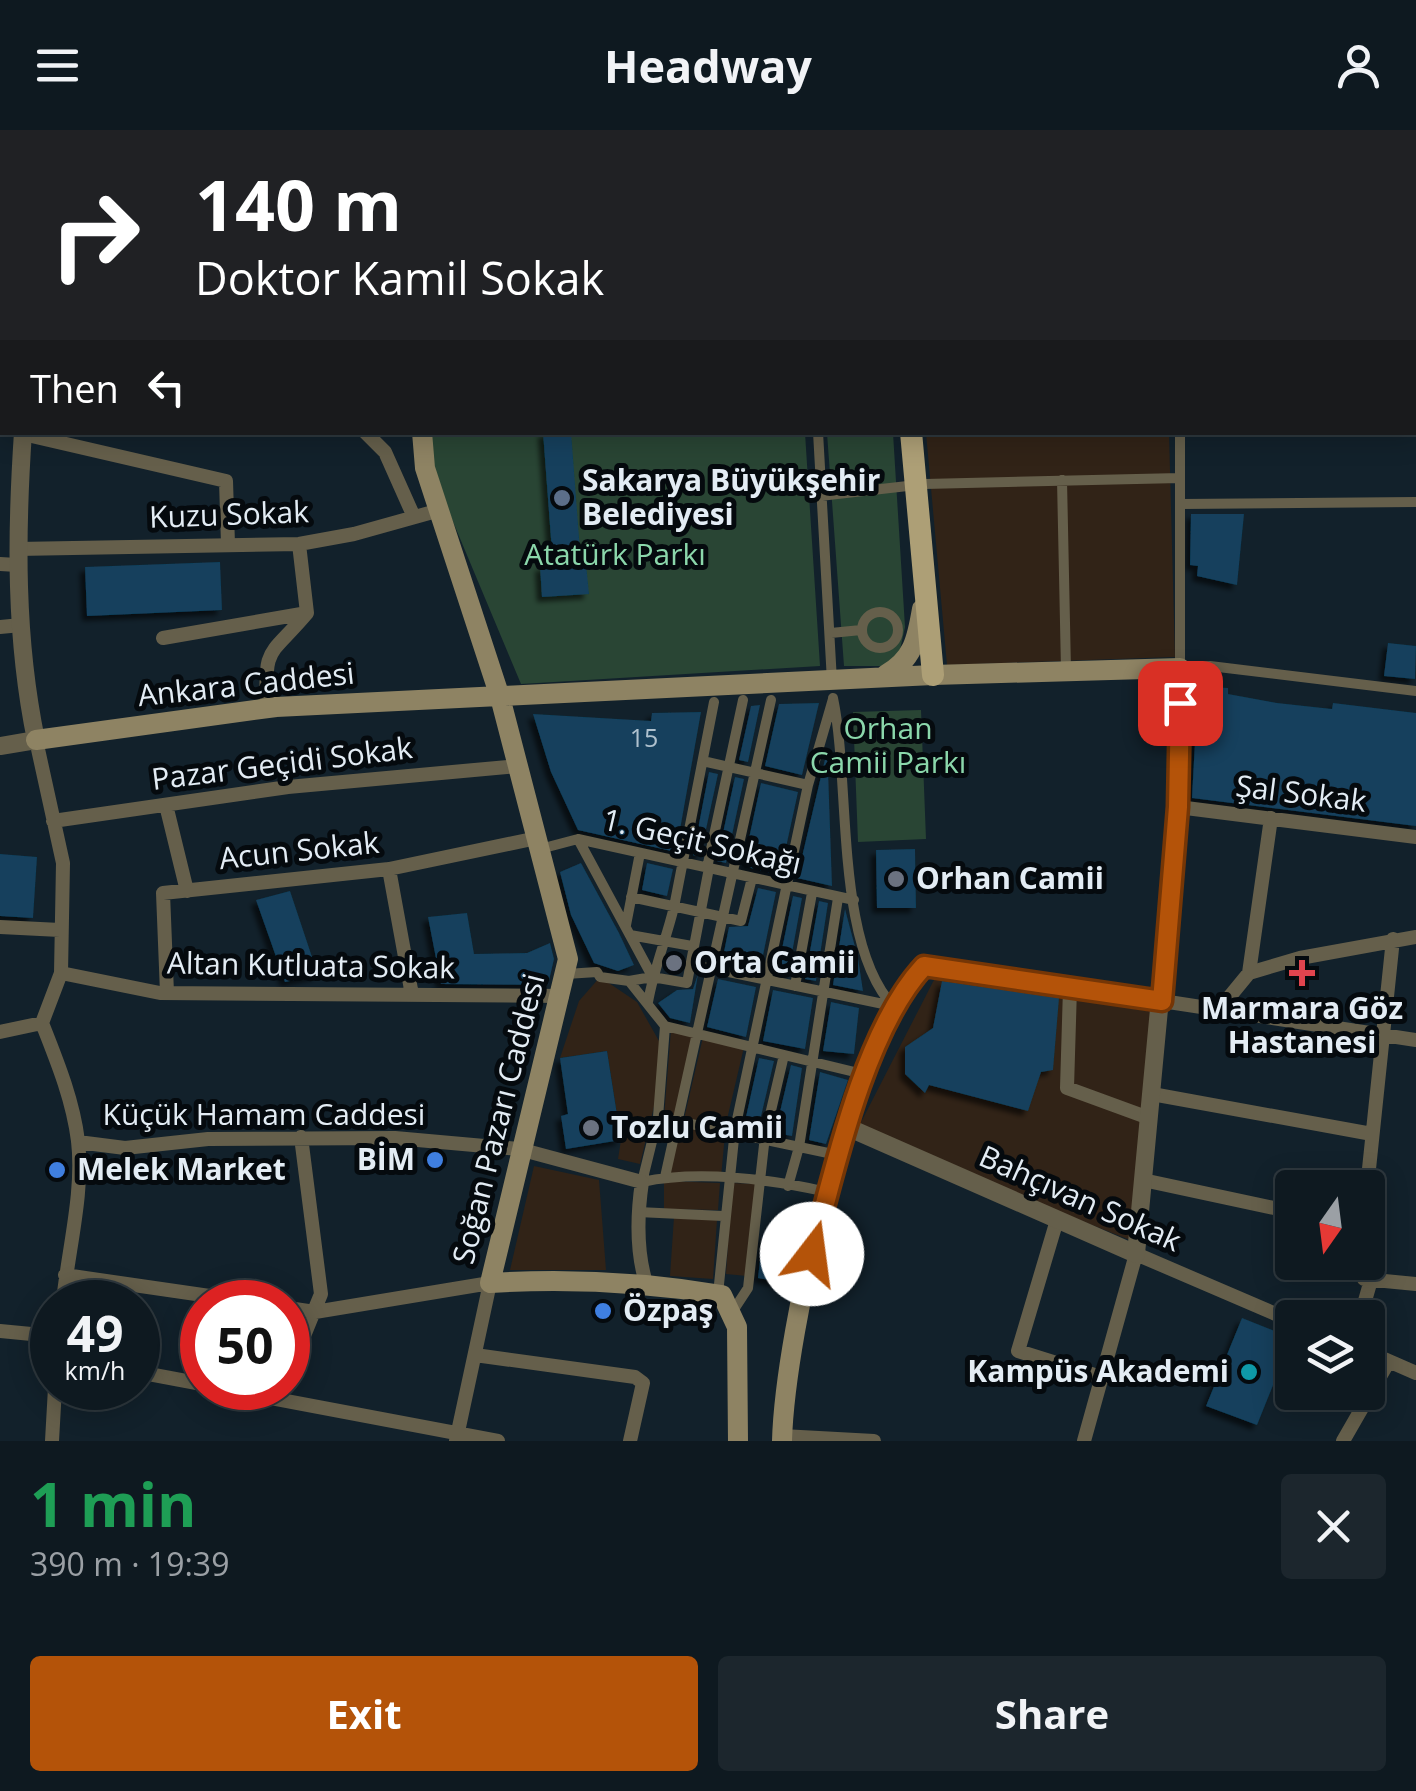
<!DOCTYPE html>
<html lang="en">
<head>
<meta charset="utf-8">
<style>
  :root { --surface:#0e1920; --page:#1c262d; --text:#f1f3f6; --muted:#9ba0a5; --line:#2e383e; --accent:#b45309 }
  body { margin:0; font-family:"Open Sans",sans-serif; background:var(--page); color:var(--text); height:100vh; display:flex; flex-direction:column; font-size:38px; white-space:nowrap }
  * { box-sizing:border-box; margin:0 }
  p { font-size:32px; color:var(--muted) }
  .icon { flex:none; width:55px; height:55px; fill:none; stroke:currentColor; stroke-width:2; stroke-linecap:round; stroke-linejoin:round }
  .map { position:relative; height:1311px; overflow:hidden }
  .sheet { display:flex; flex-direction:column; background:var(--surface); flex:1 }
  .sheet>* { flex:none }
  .banner { position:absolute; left:0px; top:0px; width:1418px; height:305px; box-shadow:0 5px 25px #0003,0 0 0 2px var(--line); background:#202124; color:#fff; overflow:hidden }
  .needle { width:65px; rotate:194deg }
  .tools { position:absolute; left:1275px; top:1040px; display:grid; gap:20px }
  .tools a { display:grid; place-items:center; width:110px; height:110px; border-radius:10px; background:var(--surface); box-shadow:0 5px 25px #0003,0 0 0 2px var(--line); font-size:50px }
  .speed { position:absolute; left:30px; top:1150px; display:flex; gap:20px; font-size:50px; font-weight:700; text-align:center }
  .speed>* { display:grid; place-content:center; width:130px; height:130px; border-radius:50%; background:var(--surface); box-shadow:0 5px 25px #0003,0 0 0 2px var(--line); line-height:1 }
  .speed small { font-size:25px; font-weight:400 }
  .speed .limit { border:15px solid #d22; background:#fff; color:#111 }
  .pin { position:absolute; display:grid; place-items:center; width:85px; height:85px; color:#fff; margin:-42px; border-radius:20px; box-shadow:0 5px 15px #0006 }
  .me { position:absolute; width:110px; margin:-55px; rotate:15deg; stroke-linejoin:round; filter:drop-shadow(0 0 8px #0008) }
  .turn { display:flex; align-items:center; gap:35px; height:210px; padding:0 30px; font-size:45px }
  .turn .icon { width:130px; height:130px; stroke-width:2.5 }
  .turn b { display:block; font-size:70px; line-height:85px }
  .then { display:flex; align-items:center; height:95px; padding:0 30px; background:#0003; gap:20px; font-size:38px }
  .round { display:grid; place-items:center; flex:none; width:105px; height:105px; border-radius:10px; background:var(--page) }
  .headline { display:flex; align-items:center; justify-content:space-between; height:170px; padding:0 30px }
  h1 { font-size:60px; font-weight:700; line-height:75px; color:#1e9e55 }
  .cta { display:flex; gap:20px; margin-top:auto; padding:20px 30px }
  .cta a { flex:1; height:115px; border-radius:10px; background:var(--accent); color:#fff; font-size:40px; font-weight:700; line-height:115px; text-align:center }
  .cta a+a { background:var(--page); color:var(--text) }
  header { display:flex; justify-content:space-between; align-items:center; height:130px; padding:0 30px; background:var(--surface); font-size:45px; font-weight:700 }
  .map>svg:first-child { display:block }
  .commercial { fill:#312317 }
  .green { fill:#294534 }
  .building { fill:#12415d; filter:url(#shadow) }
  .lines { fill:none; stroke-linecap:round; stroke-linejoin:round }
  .pedestrian { stroke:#655f4b; stroke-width:10 }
  .minor { stroke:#655f4b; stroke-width:14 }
  .tertiary { stroke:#655f4b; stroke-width:18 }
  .secondary { stroke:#8e8363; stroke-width:20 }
  .primary { stroke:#ad9f76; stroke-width:22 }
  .route-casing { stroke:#753606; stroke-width:25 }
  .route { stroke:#b45309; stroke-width:18 }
  .service-dot { fill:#5c6f8a; stroke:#050a0e; stroke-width:4 }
  .worship-dot { fill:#6b7280; stroke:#050a0e; stroke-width:4 }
  .health-dot { fill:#e0444e; stroke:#050a0e; stroke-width:4 }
  .shop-dot { fill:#3f7fe0; stroke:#050a0e; stroke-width:4 }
  .culture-dot { fill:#0f9aa8; stroke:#050a0e; stroke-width:4 }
  .labels { text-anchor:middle; stroke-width:10; stroke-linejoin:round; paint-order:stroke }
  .number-label { font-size:25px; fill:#afc1ce }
  .poi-label { font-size:30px; font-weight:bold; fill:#e3ecf4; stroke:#050a0e; text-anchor:start }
  .street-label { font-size:30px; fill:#e3ecf4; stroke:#050a0e }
  .park-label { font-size:30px; fill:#8bd7ab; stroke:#050a0e }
</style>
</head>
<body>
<header><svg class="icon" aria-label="menu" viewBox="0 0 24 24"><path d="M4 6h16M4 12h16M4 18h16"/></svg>Headway<svg class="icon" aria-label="person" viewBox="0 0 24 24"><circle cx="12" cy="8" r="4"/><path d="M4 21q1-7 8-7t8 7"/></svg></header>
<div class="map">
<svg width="1416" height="1311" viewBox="0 0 1416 1311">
  <defs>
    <filter id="shadow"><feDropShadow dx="-5" dy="5" stdDeviation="2.5" flood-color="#0009"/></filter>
  </defs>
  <rect width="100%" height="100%" fill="#12212b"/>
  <path class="commercial" d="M926 303H1169L1175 527 947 535Z
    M936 846 1153 882 1135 1112 856 1002Z
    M600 847 637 872 659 911V956L640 1034 618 1029 621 1010 607 921 560 928 579 871Z
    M671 900 696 904 678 988 664 987Z
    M703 907 744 917 725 998 684 989Z
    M681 993 725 1004 721 1047 670 1043Z
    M534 1036 599 1050 606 1140H510Z
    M664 1051 720 1053 718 1080 664 1079Z
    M732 1053 756 1054 747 1146 726 1144Z
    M674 1087 717 1090 713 1149 670 1146Z"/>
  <path class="green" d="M432 303H805L820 536 521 554 428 332Z
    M827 303H893L905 497 899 524 890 536H844Z
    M921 580 926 709 858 712 853 582Z"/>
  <path class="building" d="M543 302H571L581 434H586L589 464 542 467 540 436 553 435Z
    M1191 384H1244L1237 455 1197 446 1198 436 1190 435Z
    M220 432 222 480 87 486 85 437Z
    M1388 513 1416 516 1415 549 1384 546Z
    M1198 556 1228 558V564L1277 573 1332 579 1333 573 1416 583V696L1192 668Z
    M819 573 802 645 765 636 779 574Z
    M760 575 748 632 739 630 751 576Z
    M701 582 676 722 578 700 551 642 533 584 651 591 652 583Z
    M827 621 828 640 832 756 797 748Z
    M709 642 718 644 700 727 693 725Z
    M735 647 744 649 726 733 717 731Z
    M761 653 798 662 780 745 743 736Z
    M915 719 916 778H877L876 720Z
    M0 724 37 727 33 788 0 786Z
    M581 733 619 803 634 835 618 841 594 833 571 785 560 742Z
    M647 733 673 739 667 766 642 760Z
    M758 758 776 762 760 840 722 832 729 797 748 796Z
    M290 761 318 845 285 852 256 770Z
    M793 766 802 768 788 845 777 843Z
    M819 771 828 773 816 851 805 849Z
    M845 779 858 828 863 861 833 855Z
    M467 783 474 824 527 823 550 813 554 829 548 855 441 854 428 787Z
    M698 844 690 893 670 888 658 873 677 860 693 859Z
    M718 849 756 857 746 907 707 897Z
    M942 851 1059 868 1053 940 1041 942 1028 981 929 955 925 963 905 944V917L933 898Z
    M773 860 813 868 805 919 763 911Z
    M831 872 859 878 854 924 823 921Z
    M607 921 621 1010 566 1019 561 986 568 984 560 928Z
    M759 928 774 931 758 999 744 996Z
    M791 935 802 938 792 1006 775 1003Z
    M820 942 848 950 826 1014 809 1010Z
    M763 1105 787 1109 781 1152 758 1148Z
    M1242 1188 1292 1208 1257 1295 1206 1276Z"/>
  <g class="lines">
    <path class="pedestrian" d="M832 0V2
      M1157 0V2
      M1415 95H1416
      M1415 233H1416
      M818 302 832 551
      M1180 302V538L1210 536 1416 561
      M1062 350 1066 540
      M820 366 925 354 1180 348
      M1181 374 1416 372
      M862 500a18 18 0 1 1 36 0a18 18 0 1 1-36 0Z
      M831 503 861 500
      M833 568C851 654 834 814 894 877
      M707 632 808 655
      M578 709 652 846
      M540 719 578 709 854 770
      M707 738 743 570
      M631 767 741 791 752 748
      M626 795 640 723
      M630 805 692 816
      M690 834 893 876
      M566 844 597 842 600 847 629 851 665 896 658 987 642 1052C698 1040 771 1049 827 1062
      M629 851 652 847 687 853 709 738
      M795 856 812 763
      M648 872C654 838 666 810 674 777L714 572
      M665 896 867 945
      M658 987 828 1023 835 1030
      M665 1047 771 570
      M788 1056 799 1017 838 768
      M638 1082 723 1086
      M718 1164 735 999 808 655 833 569
      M731 1184 748 1158 765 1006 784 925"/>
    <path class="minor" d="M163 0V2
      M581 0 582 2
      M300 2 301 0
      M0 164 2 165
      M0 196H2
      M0 272 2 273
      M365 302 385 322 414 387
      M23 304 226 351 228 414
      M17 419 299 414 354 404 440 380
      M0 434 17 435
      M0 497 21 495
      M163 508 307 483 299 414
      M267 579C264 514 269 528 307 483
      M36 610 63 733 61 843 42 893C57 931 73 970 78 1011 84 1063 68 1120 63 1172
      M166 675 187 761
      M1178 677 1416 707
      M53 691 288 657 518 636
      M389 739 412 865
      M0 797 60 800
      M61 843 160 863 562 866
      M1249 843 1300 828 1416 807
      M1249 843 1271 688
      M1070 858 1067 958 1149 988
      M167 863 163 763 389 739 537 708
      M1162 871 1416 910
      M1217 882 1249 843
      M0 902 42 893
      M1152 964 1372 1004
      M78 1012 125 1018 208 1009 395 1008 519 1019 642 1052C637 1086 636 1120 646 1153
      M1143 1050 1288 1081
      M1367 1058 1393 809
      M1057 1090 1018 1221 1104 1248
      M1364 1132V1149L1416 1154
      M65 1145 251 1172
      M288 1178 315 1182 490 1153 456 1311
      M1360 1188 1371 1150
      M0 1201 52 1206
      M1368 1222 1416 1243
      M475 1225 635 1247 643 1253 630 1311
      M138 1242 202 1254
      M288 1245 321 1164 301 1007
      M218 1258 498 1311
      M782 1306 874 1311
      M52 1311 55 1258
      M1084 1311 1136 1124 1292 1191
      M1343 1311 1389 1231"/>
    <path class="tertiary" d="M25 0V2
      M0 616 36 610C15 508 16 406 23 302
      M924 836 1162 871
      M847 997 1136 1124 1178 677"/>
    <path class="secondary" d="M422 302 425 338 500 567 568 829 490 1153C569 1148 644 1152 722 1165L737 1197 738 1311
      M885 545C913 530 917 509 922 479
      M36 610 276 577 933 545 1180 538 1178 677
      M782 1311C785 1200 850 916 924 836"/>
    <path class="primary" d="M798 0V2
      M873 0 874 2
      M911 302 933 545"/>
  </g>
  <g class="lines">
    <defs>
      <path id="route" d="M812 1124C834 1040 865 899 924 836L1162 871 1178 677 1180 573"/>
    </defs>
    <use href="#route" class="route-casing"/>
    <use href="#route" class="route"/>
  </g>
  <circle class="service-dot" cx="562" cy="368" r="10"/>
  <g class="worship-dot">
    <circle cx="896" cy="749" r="10"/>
    <circle cx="674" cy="833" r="10"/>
    <circle cx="591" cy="998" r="10"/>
  </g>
  <path class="health-dot" d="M1297 828h10v10h10v10h-10v10h-10v-10h-10v-10h10z"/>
  <g class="shop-dot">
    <circle cx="435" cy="1030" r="10"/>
    <circle cx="57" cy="1040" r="10"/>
    <circle cx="603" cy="1181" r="10"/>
  </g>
  <circle class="culture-dot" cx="1249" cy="1242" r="10"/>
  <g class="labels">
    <g class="number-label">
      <text x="644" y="617">15</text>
    </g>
    <g class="poi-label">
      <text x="582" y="361">Sakarya Büyükşehir<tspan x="582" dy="34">Belediyesi</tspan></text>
      <text x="916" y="759">Orhan Camii</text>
      <text x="694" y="843">Orta Camii</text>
      <text x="1302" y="889" text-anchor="middle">Marmara Göz<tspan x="1302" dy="34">Hastanesi</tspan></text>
      <text x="611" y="1008">Tozlu Camii</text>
      <text x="415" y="1040" text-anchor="end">BİM</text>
      <text x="77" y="1050">Melek Market</text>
      <text x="623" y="1191">Özpaş</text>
      <text x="1229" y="1252" text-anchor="end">Kampüs Akademi</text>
    </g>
    <g class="street-label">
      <text transform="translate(229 385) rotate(-2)" y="10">Kuzu Sokak</text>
      <text transform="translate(246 555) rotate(-6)" y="10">Ankara Caddesi</text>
      <text transform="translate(282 634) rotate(-7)" y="10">Pazar Geçidi Sokak</text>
      <text transform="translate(1301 664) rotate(7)" y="10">Şal Sokak</text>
      <text transform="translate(702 712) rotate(13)" y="10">1. Geçit Sokağı</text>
      <text transform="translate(299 721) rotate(-6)" y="10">Acun Sokak</text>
      <text transform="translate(311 836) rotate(1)" y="10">Altan Kutluata Sokak</text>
      <text x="264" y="995">Küçük Hamam Caddesi</text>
      <text transform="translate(499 989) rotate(-76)" y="10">Soğan Pazarı Caddesi</text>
      <text transform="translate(1080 1069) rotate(24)" y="10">Bahçıvan Sokak</text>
    </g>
    <g class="park-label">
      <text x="615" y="435">Atatürk Parkı</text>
      <text x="888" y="609">Orhan<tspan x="888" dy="34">Camii Parkı</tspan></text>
    </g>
  </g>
</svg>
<div class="tools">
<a><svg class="needle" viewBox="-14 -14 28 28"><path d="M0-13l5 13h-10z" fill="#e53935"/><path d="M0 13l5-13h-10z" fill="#9ba0a5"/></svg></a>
<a><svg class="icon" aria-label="layers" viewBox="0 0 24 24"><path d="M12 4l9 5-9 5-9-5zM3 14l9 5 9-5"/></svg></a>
</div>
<div class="speed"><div>49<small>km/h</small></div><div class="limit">50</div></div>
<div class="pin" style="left:1180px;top:573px;background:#d93025"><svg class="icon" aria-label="arrive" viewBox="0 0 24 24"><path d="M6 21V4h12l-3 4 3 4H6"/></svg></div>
<svg class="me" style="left:812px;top:1124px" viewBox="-20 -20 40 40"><circle r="19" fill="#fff"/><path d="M0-13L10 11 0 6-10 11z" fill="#b45309"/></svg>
<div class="banner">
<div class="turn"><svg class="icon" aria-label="right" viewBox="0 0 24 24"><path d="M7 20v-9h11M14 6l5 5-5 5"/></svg><div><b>140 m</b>Doktor Kamil Sokak</div></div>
<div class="then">Then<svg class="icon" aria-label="left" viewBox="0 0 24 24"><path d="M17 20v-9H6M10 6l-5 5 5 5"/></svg></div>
</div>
</div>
<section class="sheet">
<div class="headline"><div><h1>1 min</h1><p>390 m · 19:39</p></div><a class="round"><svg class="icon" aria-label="close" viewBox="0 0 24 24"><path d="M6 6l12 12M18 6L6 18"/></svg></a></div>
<div class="cta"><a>Exit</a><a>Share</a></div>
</section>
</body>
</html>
